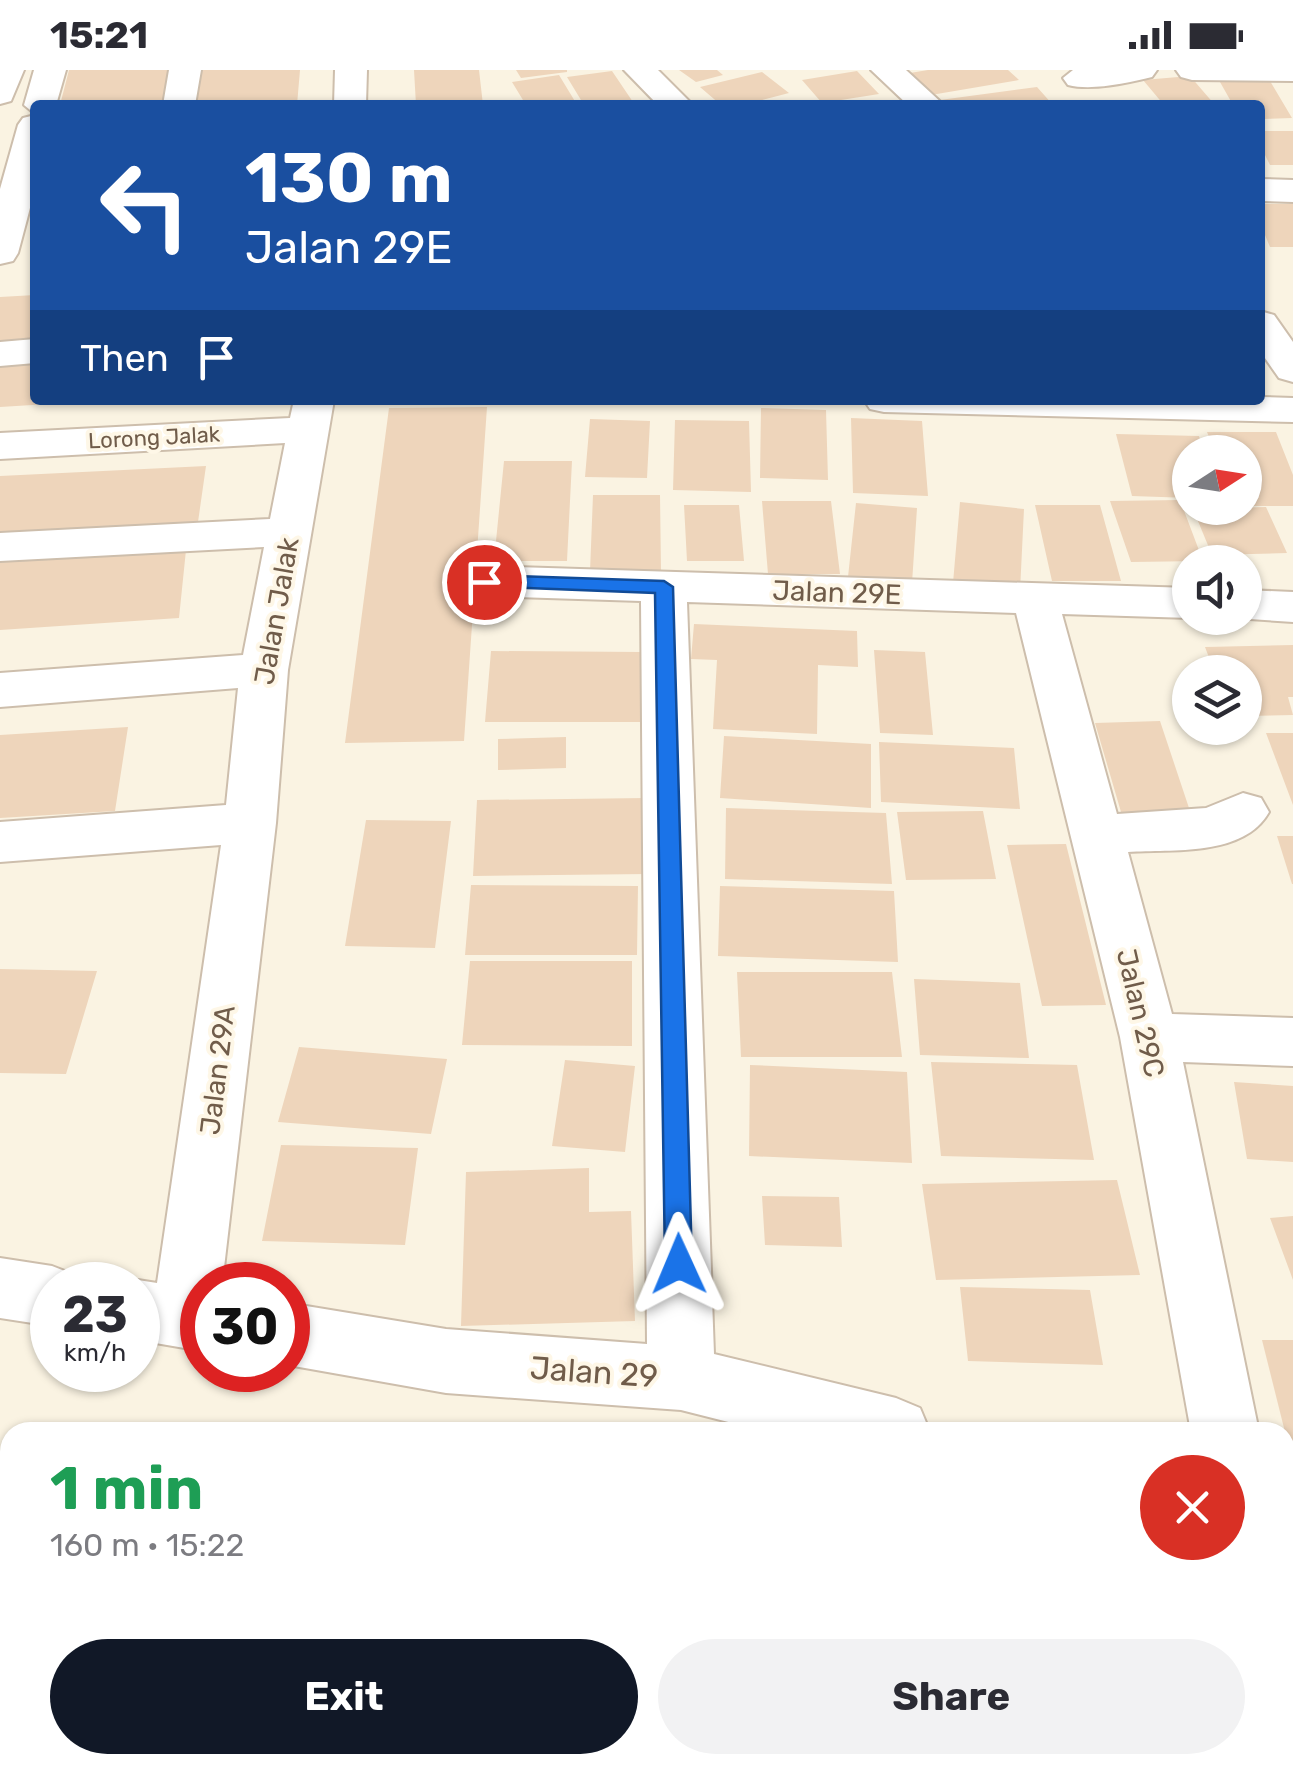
<!DOCTYPE html>
<html lang="en">
<head>
<meta charset="utf-8">
<style>
  :root { --surface:#fff; --page:#f2f2f3; --text:#2b2b33; --muted:#7c7c81; --accent:#111827 }
  body { margin:0; font-family:Rubik,sans-serif; background:var(--page); color:var(--text); height:100vh; display:flex; flex-direction:column; font-size:38px; white-space:nowrap }
  * { box-sizing:border-box; margin:0 }
  p { font-size:32px; color:var(--muted) }
  .icon { flex:none; width:55px; height:55px; fill:none; stroke:currentColor; stroke-width:2; stroke-linecap:round; stroke-linejoin:round }
  .map { position:relative; flex:1; overflow:hidden }
  .panel { position:absolute; left:0px; top:1352px; width:1295px; height:352px; display:flex; flex-direction:column; background:var(--surface); border-radius:30px 30px 0 0; box-shadow:0 2px 8px #0004 }
  .panel>* { flex:none }
  .guide { position:absolute; left:30px; top:30px; width:1235px; height:305px; border-radius:10px; box-shadow:0 2px 8px #0004; background:#1a4fa0; color:#fff; overflow:hidden }
  .needle { width:65px; rotate:78deg }
  .tools { position:absolute; left:1172px; top:365px; display:grid; gap:20px }
  .tools a { display:grid; place-items:center; width:90px; height:90px; border-radius:50%; background:var(--surface); box-shadow:0 2px 8px #0004; font-size:50px }
  .speed { position:absolute; left:30px; top:1192px; display:flex; gap:20px; font-size:50px; font-weight:700; text-align:center }
  .speed>* { display:grid; place-content:center; width:130px; height:130px; border-radius:50%; background:var(--surface); box-shadow:0 2px 8px #0004; line-height:1 }
  .speed small { font-size:25px; font-weight:400 }
  .speed .limit { border:15px solid #d22; background:#fff; color:#111 }
  .pin { position:absolute; display:grid; place-items:center; width:85px; height:85px; color:#fff; margin:-42px; border:5px solid #fff; border-radius:50%; box-shadow:0 2px 10px #0007 }
  .me { position:absolute; width:110px; margin:-55px; rotate:359deg; stroke-linejoin:round; filter:drop-shadow(0 0 8px #0008) }
  .turn { display:flex; align-items:center; gap:35px; height:210px; padding:0 50px; font-size:45px }
  .turn .icon { width:130px; height:130px; stroke-width:2.5 }
  .turn b { display:block; font-size:70px; line-height:85px }
  .then { display:flex; align-items:center; height:95px; padding:0 50px; background:#0003; gap:20px; font-size:38px }
  .round { display:grid; place-items:center; flex:none; width:105px; height:105px; border-radius:52px; background:var(--page) }
  .headline { display:flex; align-items:center; justify-content:space-between; height:170px; padding:0 50px }
  h1 { font-size:60px; font-weight:700; line-height:75px; color:#1e9e55 }
  .primary-button { display:flex; gap:20px; margin-top:auto; padding:20px 50px }
  .primary-button a { flex:1; height:115px; border-radius:60px; background:var(--accent); color:#fff; font-size:40px; font-weight:700; line-height:115px; text-align:center }
  .primary-button a+a { background:var(--page); color:var(--text) }
  .status { display:flex; justify-content:space-between; align-items:center; height:70px; padding:0 50px; background:var(--surface); direction:ltr }
  .status svg { height:28px; fill:currentColor }
  .map>svg:first-child { display:block }
  .building { fill:#eed5bb }
  .lines { fill:none; stroke-linecap:round; stroke-linejoin:round }
  .minor-casing { stroke:#cdbeac; stroke-width:4 }
  .highway-casing { stroke:#dad5d0; stroke-width:4 }
  .minor { fill:#fff; fill-rule:evenodd }
  .highway { fill:#f1bb9c; fill-rule:evenodd }
  .route { fill:#1a73e8; stroke:#114b97; stroke-width:2.5 }
  .labels { text-anchor:middle; stroke-width:8; stroke-linejoin:round; paint-order:stroke }
  .far-street-label { font-size:22px; fill:#705c4a; stroke:#fef7e7 }
  .street-label { font-size:28px; fill:#705c4a; stroke:#fef7e7 }
  .near-street-label { font-size:32px; fill:#705c4a; stroke:#fef7e7 }
</style>
</head>
<body>
<div class="status"><b>15:21</b><svg viewBox="0 0 49 12"><path d="M0 12V9h3v3zM5 12V6h3v6zM10 12V3h3v9zM15 12V0h3v12zM26 1h20v11H26zM47 4h2v5h-2z"/></svg></div>
<div class="map">
<svg width="1293" height="1704" viewBox="0 0 1293 1704">
  <rect width="100%" height="100%" fill="#faf3e2"/>
  <path class="building" d="M69 0H171L165 35H60Z
    M193 0H300L297 35H187Z
    M414 0H479L483 35H416Z
    M516 0H567V2L521 8Z
    M679 0H717L723 5 696 12Z
    M928 0H1008L1019 10 931 25 910 3Z
    M612 1 635 35H584L567 7Z
    M857 1 879 24 822 33 802 10Z
    M762 2 789 23 743 35H721L700 17Z
    M559 5 576 33 526 35 512 12Z
    M1190 6 1215 35H1164L1143 10Z
    M1270 11 1292 48 1260 49V35H1233L1220 12Z
    M1037 17 1053 35H944L940 30Z
    M1260 61H1293V95H1270L1260 75Z
    M1260 134H1293V177H1270L1260 153Z
    M35 225V269L0 271V227Z
    M35 286V330L65 333 0 337V289Z
    M487 337 464 671 345 673 389 338Z
    M761 338 826 340 828 410 760 408Z
    M851 348 922 351 928 426 853 423Z
    M590 349 650 351 647 408 585 407Z
    M675 350 749 351 751 422 673 420Z
    M1207 362H1276L1293 405V436H1245V382H1215Z
    M1116 364 1199 366 1204 382H1190V428L1132 426Z
    M504 391H572L567 491H494Z
    M206 396 198 452 0 462V406Z
    M593 425H660L661 502H590Z
    M1180 430 1203 491 1131 492 1110 431Z
    M762 431H831L840 504H768Z
    M960 432 1024 439 1020 521 953 513Z
    M856 433 917 438 912 513 848 507Z
    M684 435H739L744 491H687Z
    M1035 435H1100L1121 511H1052Z
    M1266 437 1287 483 1212 485 1193 439Z
    M186 480 179 548 0 560V492Z
    M694 554 857 561 858 597 818 595 817 664 713 659 717 590 691 589Z
    M1293 575V627H1288L1293 645 1245 646V602H1195L1194 599 1213 598 1205 577Z
    M874 580 925 582 933 665 880 663Z
    M491 581 641 582V652H485Z
    M1160 651 1190 741 1121 742 1095 653Z
    M128 657 115 741 0 748V665Z
    M1266 663H1293V735Z
    M724 666 871 674V738L720 728Z
    M566 667V698L498 700V669Z
    M879 672 1014 678 1020 739 881 732Z
    M646 728 649 804 473 806 477 730Z
    M726 738 886 743 892 814 725 809Z
    M983 741 996 809 906 810 897 742Z
    M366 750 451 751 435 878 345 876Z
    M1277 766H1293V814H1292Z
    M1066 774 1106 935 1042 936 1007 775Z
    M471 815 638 816 637 885H465Z
    M720 816 894 821 898 892 718 886Z
    M470 891H632V976L462 975Z
    M0 899 97 901 66 1004 0 1003Z
    M737 902H892L902 987H741Z
    M914 909 1020 913 1029 988 920 985Z
    M299 977 447 989 431 1064 278 1052Z
    M565 990 635 996 625 1082 552 1076Z
    M931 992 1077 995 1094 1090 941 1086Z
    M750 995 907 1002 912 1093 749 1086Z
    M1234 1012 1293 1016V1092L1247 1089Z
    M281 1075 418 1078 405 1175 262 1171Z
    M589 1098V1142L631 1141 635 1251 461 1256 466 1102Z
    M1117 1110 1140 1205 936 1210 922 1114Z
    M762 1126 839 1127 842 1177 765 1175Z
    M1293 1146V1210L1270 1148Z
    M960 1217 1090 1220 1103 1295 968 1291Z
    M1262 1270H1293V1406L1285 1362Z"/>
  <g class="lines">
    <defs>
      <path id="minor" d="M0 0H24L11 31 0 34Z
        M34 0H66L56 35H35V44L24 35Z
        M169 0H201L195 35H163Z
        M335 0H367L366 35H334Z
        M624 0H658L693 35H658Z
        M871 0H906L944 35H908Z
        M1073 0H1157L1152 7C1127 13 1092 21 1068 15L1063 8Z
        M1176 0H1293V11L1192 10 1181 7Z
        M35 45V119L18 183 13 191 0 194V119L18 55 23 48Z
        M1260 109 1293 110V132L1260 131Z
        M1260 241 1274 245 1293 272V312L1279 308 1260 281Z
        M35 269V293L0 296V272Z
        M1260 327 1293 328V352L884 342 870 339 864 330H1260Z
        M294 330H334L288 600 276 753 222 1215H202V1281L138 1270V1215H124L138 1210 157 1213 221 775 0 792V752L226 735 238 618 0 637V603L243 585 264 477 0 491V463L270 449 285 373 0 389V363L290 348Z
        M484 496 1190 518V548L1062 544 1117 744 1206 738 1243 723 1261 728 1269 742C1244 787 1172 779 1128 782L1172 944 1293 948V996L1183 992 1259 1362H1191L1120 967 1016 543 687 532 714 1284 896 1328 920 1338 930 1362H768L681 1340 446 1323 288 1295V1233L446 1259 647 1274 641 531 484 526 468 521 461 511 468 501Z
        M1245 520 1293 522V552L1235 548H1245Z
        M0 1188 52 1196 75 1205 80 1215H52V1256L0 1248Z
        M1285 1428 1293 1431V1503L1285 1500Z"/>
      <path id="highway" d="M0 1403 10 1407V1479L0 1474Z
        M0 1513 10 1517V1592L0 1588Z
        M276 1695H370L374 1704H280Z
        M537 1695H629L633 1704H541Z"/>
    </defs>
    <use href="#minor" class="minor-casing"/>
    <use href="#highway" class="highway-casing"/>
    <use href="#minor" class="minor"/>
    <use href="#highway" class="highway"/>
  </g>
  <path class="route" d="M484 505 664 511 673 517 692 1194 688 1203 679 1207 669 1203 665 1194 655 523 478 516V507Z"/>
  <g class="labels">
    <g class="far-street-label">
      <text transform="translate(154 367) rotate(-3)" y="8">Lorong Jalak</text>
    </g>
    <g class="street-label">
      <text transform="translate(837 522) rotate(2)" y="10">Jalan 29E</text>
      <text transform="translate(276 541) rotate(-80)" y="10">Jalan Jalak</text>
      <text transform="translate(1141 943) rotate(77)" y="10">Jalan 29C</text>
      <text transform="translate(217 1000) rotate(-83)" y="10">Jalan 29A</text>
    </g>
    <g class="near-street-label">
      <text transform="translate(594 1302) rotate(4)" y="11">Jalan 29</text>
    </g>
  </g>
</svg>
<div class="tools">
<a><svg class="needle" viewBox="-14 -14 28 28"><path d="M0-13l5 13h-10z" fill="#e53935"/><path d="M0 13l5-13h-10z" fill="#7c7c81"/></svg></a>
<a><svg class="icon" aria-label="sound" viewBox="0 0 24 24"><path d="M4 9h4l5-4v14l-5-4H4zM17 9q2 3 0 6"/></svg></a>
<a><svg class="icon" aria-label="layers" viewBox="0 0 24 24"><path d="M12 4l9 5-9 5-9-5zM3 14l9 5 9-5"/></svg></a>
</div>
<div class="speed"><div>23<small>km/h</small></div><div class="limit">30</div></div>
<div class="pin" style="left:484px;top:512px;background:#d93025"><svg class="icon" aria-label="arrive" viewBox="0 0 24 24"><path d="M6 21V4h12l-3 4 3 4H6"/></svg></div>
<svg class="me" style="left:679px;top:1194px" viewBox="-20 -20 40 40"><path d="M0-17L14 15 0 8-14 15z" fill="#1a73e8" stroke="#fff" stroke-width="4"/></svg>
<div class="guide">
<div class="turn"><svg class="icon" aria-label="left" viewBox="0 0 24 24"><path d="M17 20v-9H6M10 6l-5 5 5 5"/></svg><div><b>130 m</b>Jalan 29E</div></div>
<div class="then">Then<svg class="icon" aria-label="arrive" viewBox="0 0 24 24"><path d="M6 21V4h12l-3 4 3 4H6"/></svg></div>
</div>
<section class="panel">
<div class="headline"><div><h1>1 min</h1><p>160 m · 15:22</p></div><a class="round" style="background:#d93025;color:#fff"><svg class="icon" aria-label="close" viewBox="0 0 24 24"><path d="M6 6l12 12M18 6L6 18"/></svg></a></div>
<div class="primary-button"><a>Exit</a><a>Share</a></div>
</section>
</div>
</body>
</html>
